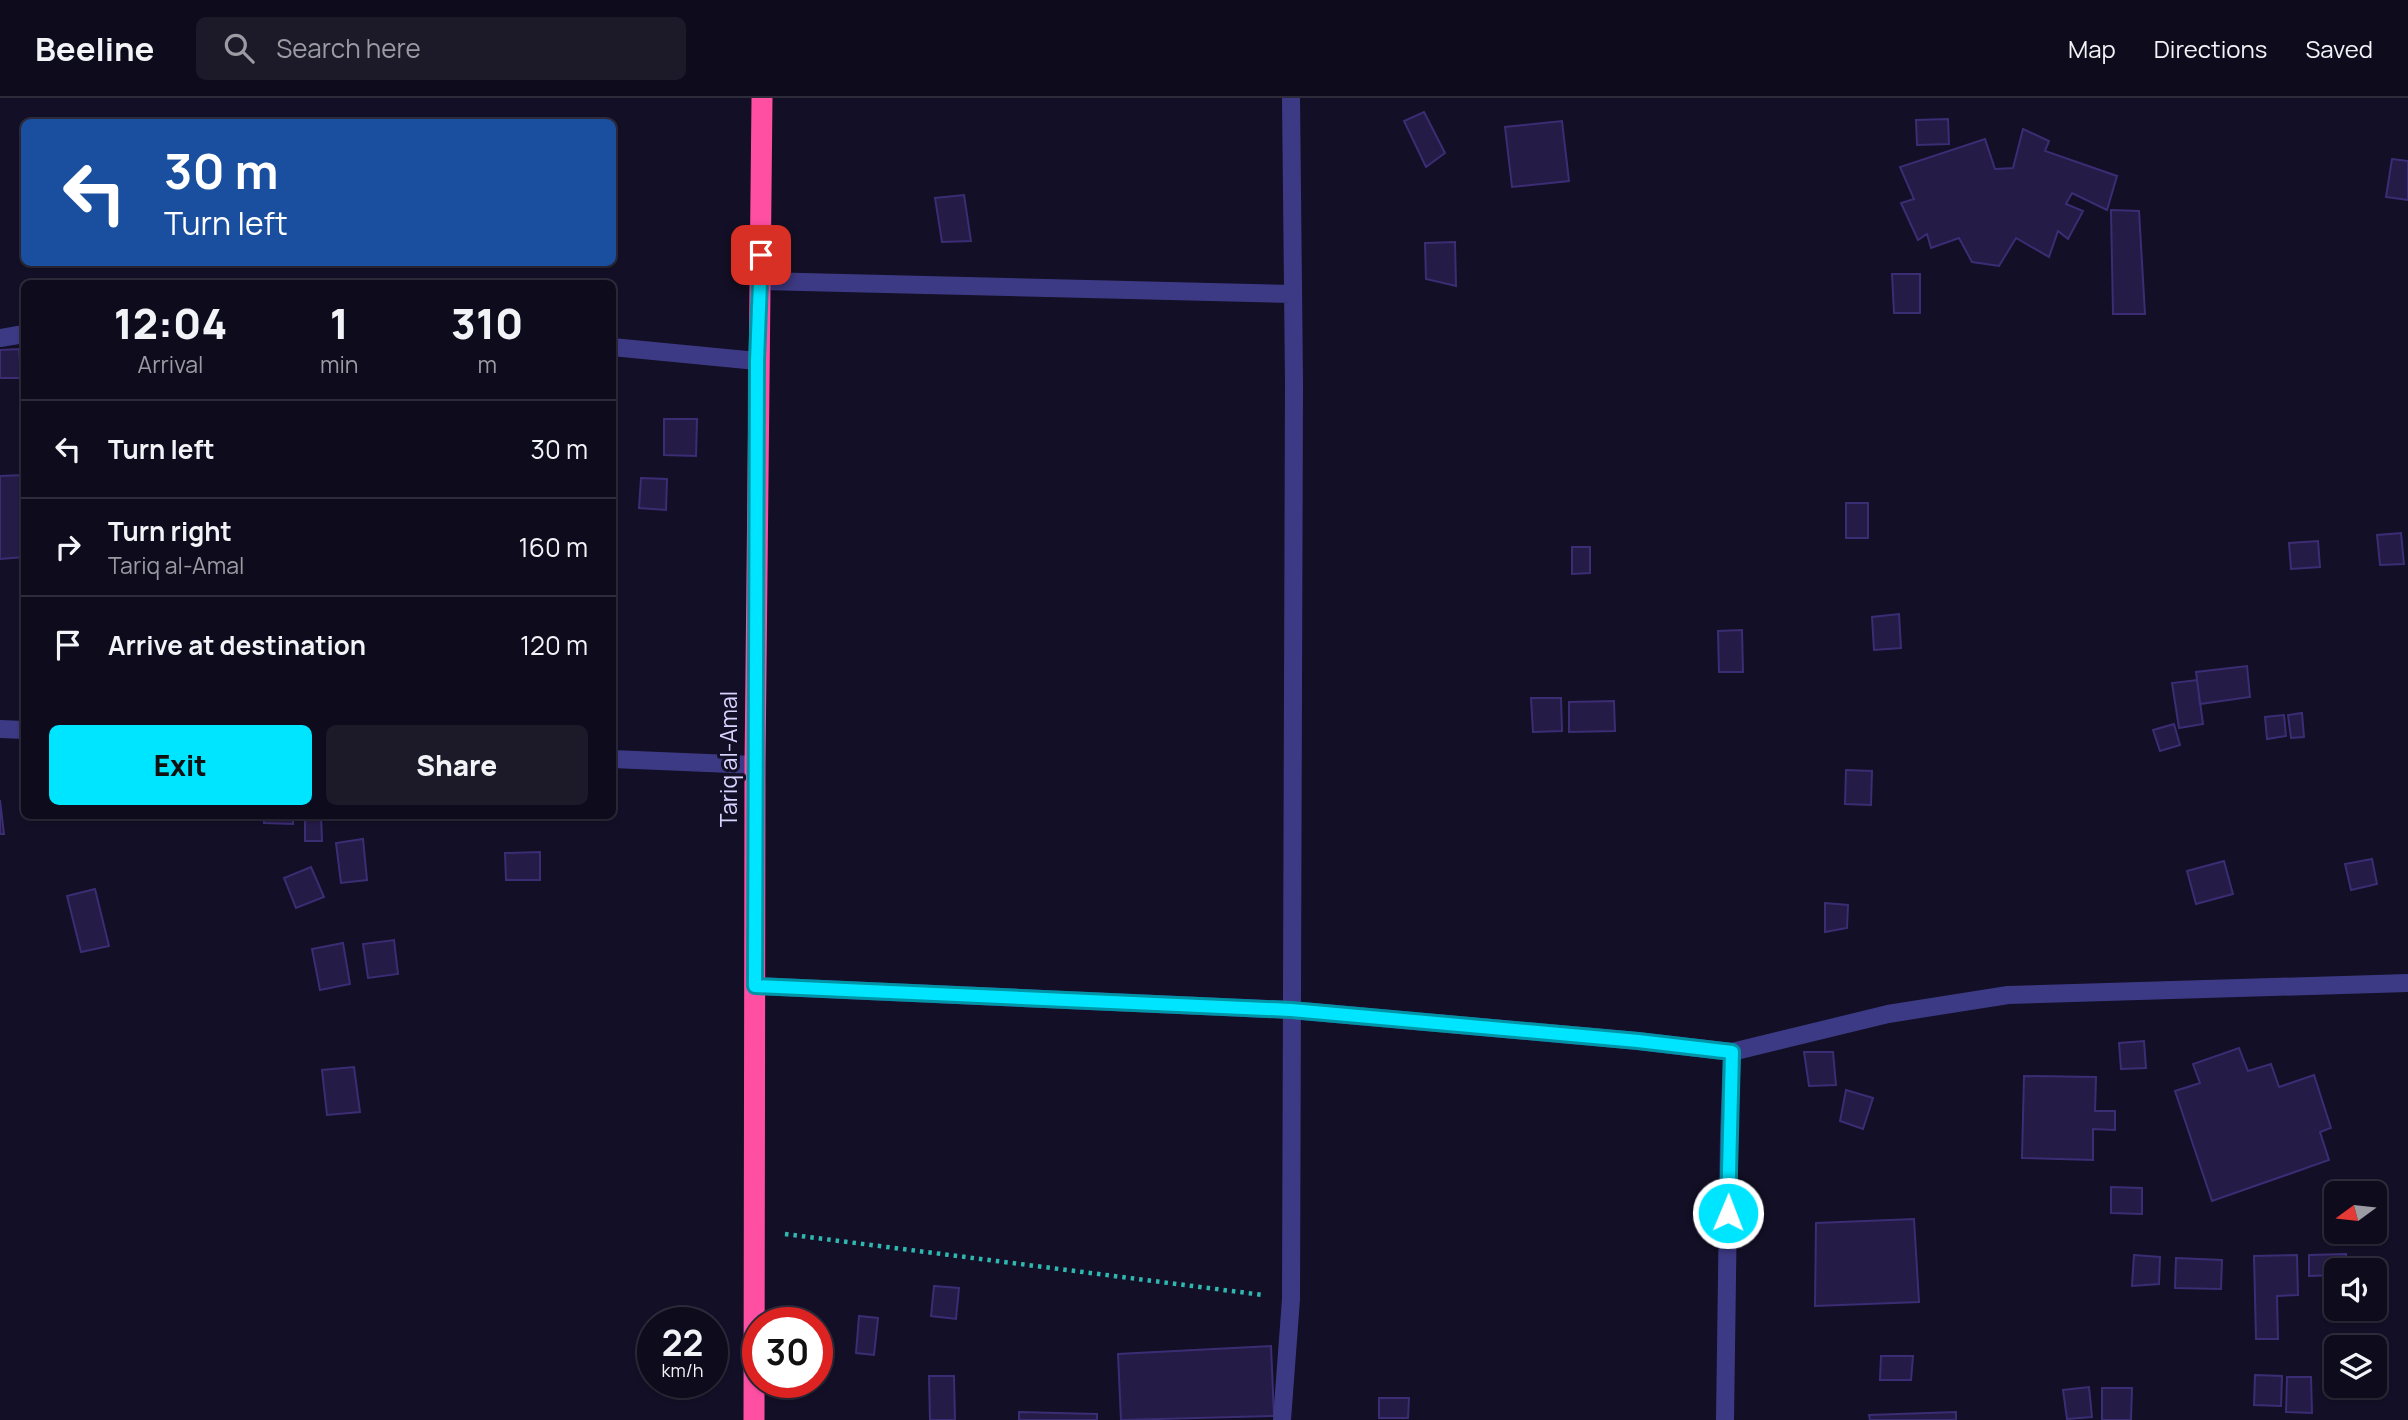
<!DOCTYPE html>
<html lang="en">
<head>
<meta charset="utf-8">
<style>
  :root { --surface:#0e0b1c; --page:#1c1929; --text:#f1f3f6; --muted:#9b9ba3; --line:#2e2b3b; --accent:#00e5ff }
  body { margin:0; font-family:Manrope,sans-serif; background:var(--page); color:var(--text); height:100vh; display:flex; flex-direction:column; font-size:26px; white-space:nowrap }
  * { box-sizing:border-box; margin:0 }
  p { font-size:23px; color:var(--muted) }
  .icon { flex:none; width:38px; height:38px; fill:none; stroke:currentColor; stroke-width:2; stroke-linecap:round; stroke-linejoin:round }
  .map { position:relative; flex:1; overflow:hidden }
  .details { position:absolute; left:21px; top:182px; width:595px; height:539px; display:flex; flex-direction:column; background:var(--surface); border-radius:10px; box-shadow:0 2px 5px #0004,0 0 0 2px var(--line) }
  .details>* { flex:none }
  .top-card { position:absolute; left:21px; top:21px; width:595px; height:147px; border-radius:10px; box-shadow:0 2px 5px #0004,0 0 0 2px var(--line); background:#1a4fa0; color:#fff; overflow:hidden }
  .needle { width:46px; rotate:255deg }
  .tools { position:absolute; left:2324px; top:1083px; display:grid; gap:14px }
  .tools a { display:grid; place-items:center; width:63px; height:63px; border-radius:10px; background:var(--surface); box-shadow:0 2px 5px #0004,0 0 0 2px var(--line); font-size:35px }
  .speed { position:absolute; left:637px; top:1209px; display:flex; gap:14px; font-size:35px; font-weight:700; text-align:center }
  .speed>* { display:grid; place-content:center; width:91px; height:91px; border-radius:50%; background:var(--surface); box-shadow:0 2px 5px #0004,0 0 0 2px var(--line); line-height:1 }
  .speed small { font-size:18px; font-weight:400 }
  .speed .limit { border:10px solid #d22; background:#fff; color:#111 }
  .pin { position:absolute; display:grid; place-items:center; width:60px; height:60px; color:#fff; margin:-30px; border-radius:14px; box-shadow:0 4px 10px #0006 }
  .me { position:absolute; width:77px; margin:-38px; rotate:1deg; stroke-linejoin:round; filter:drop-shadow(0 0 5px #0008) }
  .turn { display:flex; align-items:center; gap:24px; height:147px; padding:0 28px; font-size:32px }
  .turn .icon { width:91px; height:91px; stroke-width:2.5 }
  .turn b { display:block; font-size:49px; line-height:60px }
  .eta { display:flex; justify-content:space-evenly; align-items:center; height:119px; text-align:center }
  .eta b { font-size:42px; font-weight:800; line-height:49px }
  .primary-button { display:flex; gap:14px; margin-top:auto; padding:14px 28px }
  .primary-button a { flex:1; height:80px; border-radius:10px; background:var(--accent); color:#111; font-size:28px; font-weight:800; line-height:80px; text-align:center }
  .primary-button a+a { background:var(--page); color:var(--text) }
  ul { padding:0; list-style:none }
  li { display:flex; align-items:center; gap:21px; height:98px; padding:0 28px; border-top:2px solid var(--line) }
  li div { flex:1 }
  li b { display:block; font-size:26px }
  li em { font-style:normal }
  header { display:flex; align-items:center; gap:42px; box-sizing:border-box; height:98px; padding:0 35px; background:var(--surface); border-bottom:2px solid var(--line) }
  header strong { font-size:33px }
  nav { display:flex; gap:38px; margin-inline-start:auto; font-size:24px }
  .search { width:490px; height:63px; background:var(--page); display:flex; align-items:center; gap:18px; box-sizing:border-box; padding:0 24px; border-radius:10px; color:var(--muted); font-size:26px }
  .map>svg:first-child { display:block }
  .building { fill:#241b47; stroke:#3b2d73; stroke-width:2 }
  .lines { fill:none; stroke-linecap:round; stroke-linejoin:round }
  .path { stroke:#2fb8b0; stroke-width:4.5; stroke-dasharray:3.5 5; stroke-linecap:butt }
  .street { stroke:#3d3a85; stroke-width:18 }
  .highway { stroke:#ff4fa3; stroke-width:21 }
  .route-casing { stroke:#0095a6; stroke-width:18 }
  .route { stroke:#00e5ff; stroke-width:12 }
  .labels { text-anchor:middle; stroke-width:6; stroke-linejoin:round; paint-order:stroke }
  .street-label { font-size:23px; fill:#d9d4ff; stroke:#130f26 }
</style>
</head>
<body>
<header>
<strong>Beeline</strong>
<div class="search"><svg class="icon" aria-label="search" viewBox="0 0 24 24"><circle cx="10" cy="10" r="6"/><path d="M15 15l6 6"/></svg>Search here</div>
<nav><a>Map</a><a>Directions</a><a>Saved</a></nav>
</header>
<div class="map">
<svg width="2408" height="1322" viewBox="0 0 2408 1322">
  <rect width="100%" height="100%" fill="#130f26"/>
  <path class="building" d="M1424 14 1445 55 1426 69 1404 23Z
    M1948 21 1949 46 1917 47 1916 22Z
    M1562 23 1569 83 1512 89 1505 29Z
    M2023 31 2049 43 2045 53 2117 78 2107 112 2072 95 2066 106 2083 113 2068 141 2058 133 2049 159 2016 140 1999 168 1972 164 1959 140 1931 150 1927 136 1918 142 1901 105 1914 101 1900 69 1985 41 1995 71 2013 70Z
    M2392 61 2408 63V102L2386 99Z
    M964 97 971 143 942 144 935 100Z
    M2111 112 2139 113 2145 216H2113Z
    M1455 144 1456 188 1426 181 1425 145Z
    M1892 176H1920V215H1894Z
    M19 251 21 280H0V252Z
    M664 321H697L696 358 664 357Z
    M24 377V459L0 461V378Z
    M641 380 667 381 666 412 639 410Z
    M1846 405H1868V440H1846Z
    M2401 435 2404 466 2380 467 2377 437Z
    M2318 443 2320 469 2291 471 2289 445Z
    M1572 449H1590V475L1572 476Z
    M1899 516 1901 550 1874 552 1872 519Z
    M1742 532 1743 574H1719L1718 533Z
    M2247 568 2250 599 2200 606 2196 574Z
    M2197 582 2203 626 2179 630 2172 585Z
    M1531 600H1561L1562 633 1533 634Z
    M1614 603 1615 633 1569 634V604Z
    M2302 615 2304 639 2291 640 2288 617Z
    M2284 617 2286 638 2267 641 2265 619Z
    M2174 626 2180 647 2160 653 2153 632Z
    M1846 672 1872 673 1871 707 1845 706Z
    M0 702 4 736H0Z
    M264 718H293V726L264 725Z
    M305 718H321L322 743H305Z
    M363 741 367 782 341 785 336 745Z
    M540 754V782H506L505 755Z
    M2372 761 2377 786 2351 792 2345 766Z
    M2224 763 2233 796 2196 806 2187 773Z
    M311 769 324 799 296 810 284 780Z
    M95 791 109 848 81 854 67 798Z
    M1825 805 1848 807 1847 830 1825 834Z
    M394 842 398 876 368 880 363 846Z
    M343 845 350 886 320 892 312 851Z
    M2144 943 2146 970 2121 971 2119 945Z
    M2239 950 2248 973 2271 966 2279 989 2314 977 2331 1030 2320 1034 2329 1062 2212 1103 2175 993 2200 985 2193 966Z
    M1804 954H1833L1836 987 1809 988Z
    M354 969 360 1014 327 1017 322 972Z
    M2024 978 2096 979 2095 1013H2115V1032L2093 1031V1062L2022 1060Z
    M1846 992 1873 1000 1863 1031 1840 1023Z
    M2111 1089 2142 1090V1116L2111 1115Z
    M1914 1121 1919 1204 1815 1208 1816 1125Z
    M2346 1156V1172H2336V1177L2309 1178V1157Z
    M2134 1157 2160 1159 2159 1186 2132 1188Z
    M2297 1157 2298 1197 2277 1198 2278 1241H2256L2254 1158Z
    M2176 1160 2222 1162 2221 1191 2175 1190Z
    M934 1188 959 1190 956 1221 931 1218Z
    M859 1218 878 1220 874 1257 856 1255Z
    M1271 1248 1274 1318 1121 1322 1118 1256Z
    M1881 1258H1913L1911 1282H1880Z
    M2255 1277 2282 1278 2281 1308 2254 1307Z
    M929 1278H954L955 1322H930Z
    M2287 1279H2311L2312 1315 2286 1314Z
    M2089 1289 2092 1319 2067 1321 2063 1292Z
    M2102 1290H2132L2131 1322H2102Z
    M1379 1300H1409L1408 1320H1379Z
    M1019 1314 1097 1316V1322H1019Z
    M1956 1314V1322H1870L1869 1317Z"/>
  <g class="lines">
    <path class="path" d="M785 1136 1263 1197"/>
    <path class="street" d="M760 183 1293 196
      M0 240 24 236
      M612 249 757 263
      M0 631 24 632
      M612 661 755 667
      M755 888 1291 912 1638 943 1732 954 1888 916 2008 897 2408 885
      M1282 1322 1291 1201 1294 284 1291 0
      M1725 1322 1729 1037 1732 954"/>
    <path class="highway" d="M754 1322 755 667 762 0"/>
  </g>
  <g class="lines">
    <defs>
      <path id="route" d="M761 157 757 263 755 888 1291 912 1638 943 1732 954 1728 1115"/>
    </defs>
    <use href="#route" class="route-casing"/>
    <use href="#route" class="route"/>
  </g>
  <g class="labels">
    <g class="street-label">
      <text transform="translate(729 661) rotate(-90)" y="8">Tariq al-Amal</text>
    </g>
  </g>
</svg>
<div class="tools">
<a><svg class="needle" viewBox="-14 -14 28 28"><path d="M0-13l5 13h-10z" fill="#e53935"/><path d="M0 13l5-13h-10z" fill="#9b9ba3"/></svg></a>
<a><svg class="icon" aria-label="sound" viewBox="0 0 24 24"><path d="M4 9h4l5-4v14l-5-4H4zM17 9q2 3 0 6"/></svg></a>
<a><svg class="icon" aria-label="layers" viewBox="0 0 24 24"><path d="M12 4l9 5-9 5-9-5zM3 14l9 5 9-5"/></svg></a>
</div>
<div class="speed"><div>22<small>km/h</small></div><div class="limit">30</div></div>
<div class="pin" style="left:761px;top:157px;background:#d93025"><svg class="icon" aria-label="arrive" viewBox="0 0 24 24"><path d="M6 21V4h12l-3 4 3 4H6"/></svg></div>
<svg class="me" style="left:1728px;top:1115px" viewBox="-20 -20 40 40"><circle r="17" fill="#00e5ff" stroke="#fff" stroke-width="3"/><path d="M0-11L8 9 0 5-8 9z" fill="#fff"/></svg>
<div class="top-card">
<div class="turn"><svg class="icon" aria-label="left" viewBox="0 0 24 24"><path d="M17 20v-9H6M10 6l-5 5 5 5"/></svg><div><b>30 m</b>Turn left</div></div>
</div>
<section class="details">
<div class="eta">
<div><b>12:04</b><p>Arrival</p></div>
<div><b>1</b><p>min</p></div>
<div><b>310</b><p>m</p></div>
</div>
<ul>
<li><svg class="icon" aria-label="left" viewBox="0 0 24 24"><path d="M17 20v-9H6M10 6l-5 5 5 5"/></svg><div><b>Turn left</b></div><em>30 m</em></li>
<li><svg class="icon" aria-label="right" viewBox="0 0 24 24"><path d="M7 20v-9h11M14 6l5 5-5 5"/></svg><div><b>Turn right</b><p>Tariq al-Amal</p></div><em>160 m</em></li>
<li><svg class="icon" aria-label="arrive" viewBox="0 0 24 24"><path d="M6 21V4h12l-3 4 3 4H6"/></svg><div><b>Arrive at destination</b></div><em>120 m</em></li>
</ul>
<div class="primary-button"><a>Exit</a><a>Share</a></div>
</section>
</div>
</body>
</html>
